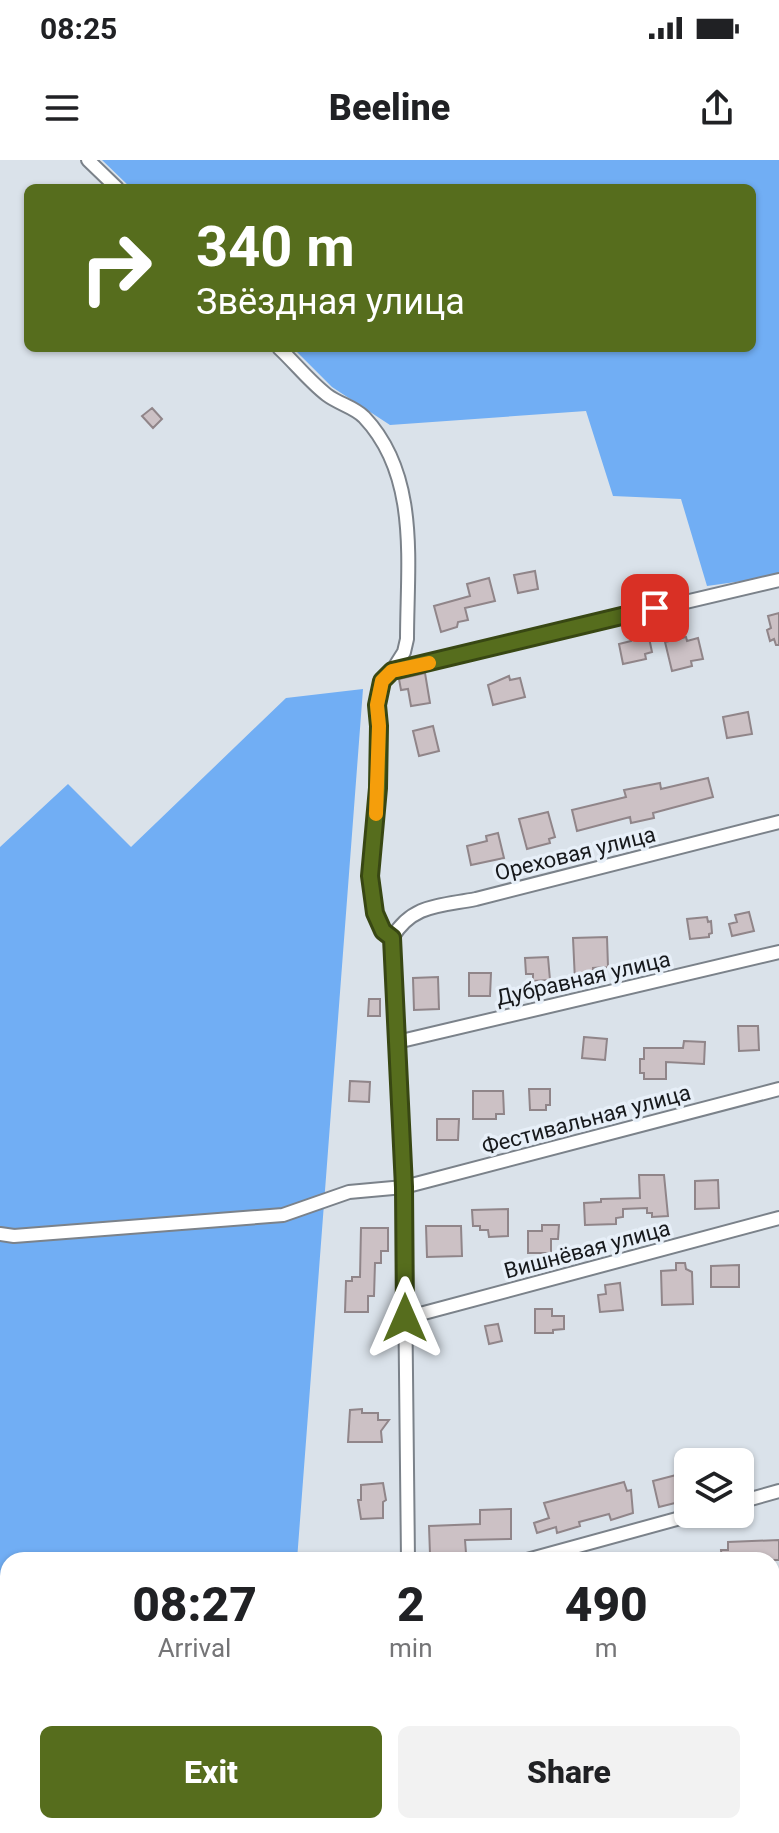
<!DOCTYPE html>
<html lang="en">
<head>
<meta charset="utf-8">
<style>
  :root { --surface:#fff; --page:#f2f2f2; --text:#202124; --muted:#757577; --accent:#566d1d }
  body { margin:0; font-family:Roboto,sans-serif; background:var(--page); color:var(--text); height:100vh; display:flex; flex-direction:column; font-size:30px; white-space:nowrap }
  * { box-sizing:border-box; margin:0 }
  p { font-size:26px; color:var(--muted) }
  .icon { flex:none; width:44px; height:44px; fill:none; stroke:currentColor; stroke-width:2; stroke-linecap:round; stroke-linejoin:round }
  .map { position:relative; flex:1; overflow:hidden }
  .panel { position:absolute; left:0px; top:1392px; width:780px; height:282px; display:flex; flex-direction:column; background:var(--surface); border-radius:24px 24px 0 0; box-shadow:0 2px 6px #0004 }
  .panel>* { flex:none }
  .top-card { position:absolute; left:24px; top:24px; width:732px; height:168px; border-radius:12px; box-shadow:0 2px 6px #0004; background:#566d1d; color:#fff; overflow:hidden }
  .controls { position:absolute; left:674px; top:1288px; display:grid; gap:16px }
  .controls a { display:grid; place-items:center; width:80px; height:80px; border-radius:12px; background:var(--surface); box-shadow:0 2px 6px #0004; font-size:40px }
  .pin { position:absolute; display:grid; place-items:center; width:68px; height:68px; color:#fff; margin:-34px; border-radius:16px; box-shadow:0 4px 12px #0006 }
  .me { position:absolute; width:88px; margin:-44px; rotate:0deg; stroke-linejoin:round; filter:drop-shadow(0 0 6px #0008) }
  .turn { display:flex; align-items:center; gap:28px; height:168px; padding:0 40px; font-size:36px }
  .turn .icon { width:104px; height:104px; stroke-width:2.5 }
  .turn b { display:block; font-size:56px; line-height:68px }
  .eta { display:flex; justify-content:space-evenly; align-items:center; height:136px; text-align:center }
  .eta b { font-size:48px; font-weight:800; line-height:56px }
  .primary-button { display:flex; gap:16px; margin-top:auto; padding:16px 40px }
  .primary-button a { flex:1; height:92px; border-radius:12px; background:var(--accent); color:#fff; font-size:32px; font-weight:800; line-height:92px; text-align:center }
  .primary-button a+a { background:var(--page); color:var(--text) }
  .status { display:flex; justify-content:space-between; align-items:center; height:56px; padding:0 40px; background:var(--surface); direction:ltr }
  .status svg { height:22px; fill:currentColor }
  header { display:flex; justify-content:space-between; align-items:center; height:104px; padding:0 40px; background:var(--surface); font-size:36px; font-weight:800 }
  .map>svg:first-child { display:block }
  .forest { fill:#71aef4 }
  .building { fill:#ccc1c5; stroke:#908589; stroke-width:2 }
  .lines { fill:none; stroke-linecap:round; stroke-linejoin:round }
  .minor-casing { stroke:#7b828a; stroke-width:16 }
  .minor { stroke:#fff; stroke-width:12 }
  .route-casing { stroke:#384713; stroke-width:20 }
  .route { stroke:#566d1d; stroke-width:14 }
  .slow { stroke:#f59e0b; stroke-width:14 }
  .labels { text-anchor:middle; stroke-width:7; stroke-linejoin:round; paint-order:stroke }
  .street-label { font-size:22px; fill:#17191c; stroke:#e7eff8 }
</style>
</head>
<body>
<div class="status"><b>08:25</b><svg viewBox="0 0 49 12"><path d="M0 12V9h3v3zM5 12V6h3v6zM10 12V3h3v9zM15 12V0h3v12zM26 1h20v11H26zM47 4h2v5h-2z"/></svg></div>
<header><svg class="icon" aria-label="menu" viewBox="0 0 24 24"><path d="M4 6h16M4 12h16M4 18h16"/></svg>Beeline<svg class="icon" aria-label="share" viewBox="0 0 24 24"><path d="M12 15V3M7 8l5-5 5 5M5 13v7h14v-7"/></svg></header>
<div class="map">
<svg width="779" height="1673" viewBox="0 0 779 1673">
  <rect width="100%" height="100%" fill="#dae2ea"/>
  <path class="forest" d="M102 0H779V416L707 426 681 339 613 336 586 251 390 265 332 227 293 188H752V28H131Z
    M363 529 297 1400H8V1666H277L276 1673H0V687L68 624 131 687 286 538Z"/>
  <path class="building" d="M152 248 162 259 153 268 142 256Z
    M535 411 538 429 518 433 514 415Z
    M489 418 495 441 465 448 468 460 458 462 457 467 441 472 434 446 470 436 467 424Z
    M779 453V485H776L774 479 770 481 767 470 771 468 768 456Z
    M648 473 652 492 645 494 646 499 623 504 619 484 631 481 630 477Z
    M686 477 687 481 698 478 703 499 691 501 692 506 672 511 665 482Z
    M425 513 430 543 411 546 408 529 401 530 399 519Z
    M509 516 510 520 520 518 525 537 493 545 488 525Z
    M748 552 752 574 727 578 723 557Z
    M433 566 439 591 419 596 413 571Z
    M708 618 713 637 653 653 654 658 631 663 630 657 577 671 572 650 626 637 624 630 660 623 661 629Z
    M548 652 555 677 549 679 550 683 527 689 519 659Z
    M498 673 504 698 471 705 467 686 487 681 486 676Z
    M749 752 754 771 732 776 729 764 737 762 735 755Z
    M707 757 708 762 711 761 712 773 709 774V777L690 779 687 759Z
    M607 777 608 807 593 808V820L575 821 573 778Z
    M548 797 550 820 533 821V814H526L525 798Z
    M469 813H491L490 836H469Z
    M438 817 439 849 414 850 413 818Z
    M369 839H380V856H368Z
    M738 866H758L759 890 739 891Z
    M584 877 607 879 605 900 582 898Z
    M684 881 705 882 704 904 666 902V919H644V913H640V899H644V888H683Z
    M350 921 370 922 369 942 349 941Z
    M529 929H550V945H546V950H530Z
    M473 931H503L504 954H496V959H473Z
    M437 959H459L458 980H437Z
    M639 1015H664L668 1056 652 1057V1053H647V1048L623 1049V1057L616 1058V1064L585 1065 584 1043 601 1042V1039L640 1038Z
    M718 1020 719 1048 695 1049V1021Z
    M508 1049V1076L489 1077 488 1070H480V1066H473L472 1050Z
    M542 1065H559L558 1079H551V1093H528V1071H542Z
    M426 1066H461L462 1096 427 1097Z
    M361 1068H388V1091H381V1103H375L374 1136H368V1152H345L346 1121H352V1117H360Z
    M676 1103H685L686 1109 692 1112 693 1144 662 1145 661 1111 676 1110Z
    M739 1105V1127H711V1106Z
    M620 1123 623 1150 600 1152 598 1135 606 1134 605 1125Z
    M535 1149H552V1156H564V1169L553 1170V1173H535Z
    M498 1164 502 1181 489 1184 485 1166Z
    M362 1249V1253H378V1260H389L381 1271 382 1282H348L350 1250Z
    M680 1314 687 1340 659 1347 653 1321Z
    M624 1322 627 1331 631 1330 633 1353 611 1360 609 1354 579 1362 580 1366 557 1373 556 1367 537 1373 534 1363 549 1358 544 1343Z
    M383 1323 386 1340 383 1342V1358L361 1359 358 1340H361V1325Z
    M511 1349V1379L465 1380 466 1393 430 1394 429 1366 480 1364V1350Z
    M779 1380V1400H722L721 1390H728V1382Z"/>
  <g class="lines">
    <defs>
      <path id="minor" d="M88 0 117 28
        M279 188C295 203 310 222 327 235 339 244 354 247 364 257 420 316 407 404 407 479L404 492 392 511
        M392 778C412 744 440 746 476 739L779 662
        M397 882 779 792
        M0 1074 14 1076 283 1055 349 1032 404 1027 779 929
        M405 1158 779 1058
        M740 1342 779 1331
        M408 1400 404 1027 392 778 383 771 375 753 370 716 378 628 379 566 377 545 382 521 392 511 779 420
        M527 1400 695 1354
        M406 1673V1666"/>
    </defs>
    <use href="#minor" class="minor-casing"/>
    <use href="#minor" class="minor"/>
  </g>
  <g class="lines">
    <defs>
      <path id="route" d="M405 1158 404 1027 392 778 383 771 375 753 370 716 378 628 379 566 377 545 382 521 392 511 655 448"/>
    </defs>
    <use href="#route" class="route-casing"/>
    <use href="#route" class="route"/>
    <path class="slow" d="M376 654 379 566 377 545 382 521 392 511 429 503"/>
  </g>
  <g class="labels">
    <g class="street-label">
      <text transform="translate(575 693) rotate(-14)" y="8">Ореховая улица</text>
      <text transform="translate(583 818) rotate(-13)" y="8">Дубравная улица</text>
      <text transform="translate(586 959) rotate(-15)" y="8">Фестивальная улица</text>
      <text transform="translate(587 1089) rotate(-15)" y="8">Вишнёвая улица</text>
    </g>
  </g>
</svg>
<div class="controls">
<a><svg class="icon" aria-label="layers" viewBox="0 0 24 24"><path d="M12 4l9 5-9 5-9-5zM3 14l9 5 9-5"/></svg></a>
</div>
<div class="pin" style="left:655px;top:448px;background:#d93025"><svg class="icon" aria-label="arrive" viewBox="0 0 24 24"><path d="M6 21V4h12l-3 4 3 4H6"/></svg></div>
<svg class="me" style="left:405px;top:1158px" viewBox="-20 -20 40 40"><path d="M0-17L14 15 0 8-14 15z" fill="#566d1d" stroke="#fff" stroke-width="4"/></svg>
<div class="top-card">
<div class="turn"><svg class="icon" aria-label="right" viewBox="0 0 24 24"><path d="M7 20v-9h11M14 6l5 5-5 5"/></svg><div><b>340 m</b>Звёздная улица</div></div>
</div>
<section class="panel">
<div class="eta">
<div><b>08:27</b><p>Arrival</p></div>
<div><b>2</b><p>min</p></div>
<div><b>490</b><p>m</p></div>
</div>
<div class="primary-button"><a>Exit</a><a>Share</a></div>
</section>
</div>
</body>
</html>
